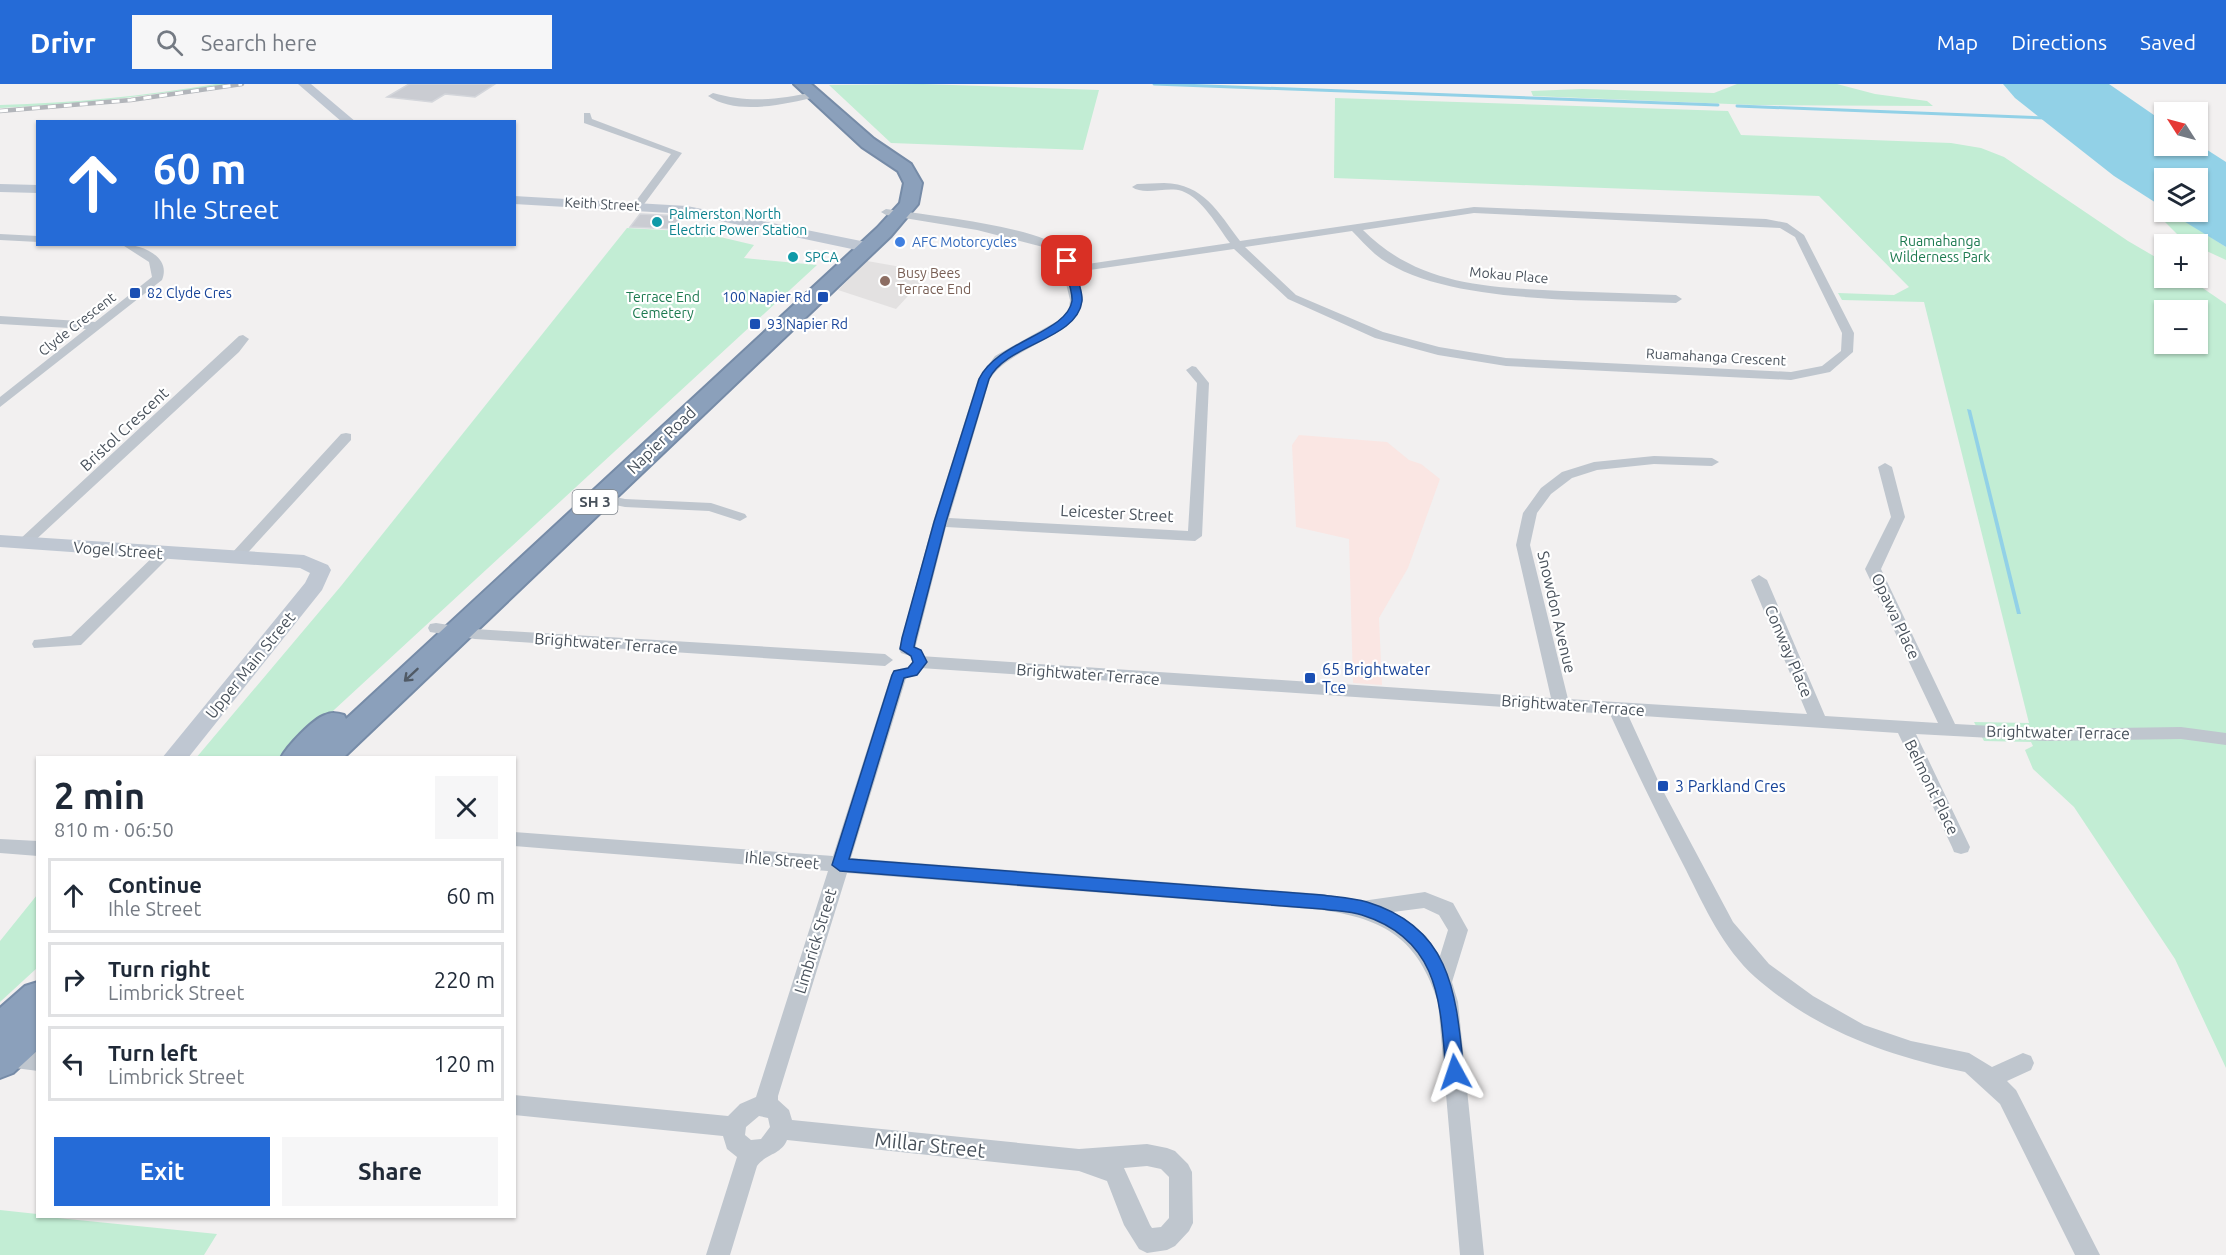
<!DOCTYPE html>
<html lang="en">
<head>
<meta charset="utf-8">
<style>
  :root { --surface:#fff; --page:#f6f6f7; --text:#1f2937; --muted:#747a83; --line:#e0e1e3; --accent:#256bd7 }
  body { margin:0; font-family:Ubuntu,sans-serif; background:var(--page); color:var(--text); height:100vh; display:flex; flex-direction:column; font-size:22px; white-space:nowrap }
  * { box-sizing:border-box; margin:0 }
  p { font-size:20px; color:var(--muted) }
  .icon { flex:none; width:33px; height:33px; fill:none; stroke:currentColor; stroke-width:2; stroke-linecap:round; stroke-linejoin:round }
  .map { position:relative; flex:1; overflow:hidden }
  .sheet { position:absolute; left:36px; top:672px; width:480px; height:462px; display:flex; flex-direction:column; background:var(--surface); border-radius:0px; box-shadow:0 2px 4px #0004 }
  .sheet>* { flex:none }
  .top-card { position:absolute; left:36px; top:36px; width:480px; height:126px; border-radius:0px; box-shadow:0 2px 4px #0004; background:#256bd7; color:#fff; overflow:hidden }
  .needle { width:39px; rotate:306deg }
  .controls { position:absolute; left:2154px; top:18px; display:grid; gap:12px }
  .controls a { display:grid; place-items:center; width:54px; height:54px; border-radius:0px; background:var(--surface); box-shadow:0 2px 4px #0004; font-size:30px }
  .pin { position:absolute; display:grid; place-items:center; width:51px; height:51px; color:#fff; margin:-26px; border-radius:12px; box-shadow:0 3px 9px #0006 }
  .me { position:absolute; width:66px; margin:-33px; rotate:355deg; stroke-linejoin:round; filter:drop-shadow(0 0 4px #0008) }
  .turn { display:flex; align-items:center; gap:21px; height:126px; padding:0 18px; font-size:27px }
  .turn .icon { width:78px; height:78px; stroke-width:2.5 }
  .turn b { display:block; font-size:42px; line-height:51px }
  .round { display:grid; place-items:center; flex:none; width:63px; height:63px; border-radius:0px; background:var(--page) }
  .headline { display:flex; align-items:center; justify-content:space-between; height:102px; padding:0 18px }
  h1 { font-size:36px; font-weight:700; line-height:45px }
  .primary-button { display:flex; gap:12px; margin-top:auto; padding:12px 18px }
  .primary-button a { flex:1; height:69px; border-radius:0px; background:var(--accent); color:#fff; font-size:24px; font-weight:700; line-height:69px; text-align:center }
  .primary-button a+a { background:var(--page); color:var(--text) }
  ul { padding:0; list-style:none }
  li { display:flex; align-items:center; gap:18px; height:75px; margin:0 12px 9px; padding:0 6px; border:3px solid var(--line); border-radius:0px }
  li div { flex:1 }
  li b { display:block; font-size:22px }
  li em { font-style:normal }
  header { display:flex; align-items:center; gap:36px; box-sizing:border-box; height:84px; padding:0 30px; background:var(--accent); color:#fff }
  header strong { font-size:28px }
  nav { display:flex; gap:33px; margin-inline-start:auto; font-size:21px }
  .search { width:420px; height:54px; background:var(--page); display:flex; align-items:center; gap:15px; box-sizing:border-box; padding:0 21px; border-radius:0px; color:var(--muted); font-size:22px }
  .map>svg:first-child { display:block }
  .education { fill:#e3e1e1 }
  .medical { fill:#fae6e3 }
  .green { fill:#c2edd4; fill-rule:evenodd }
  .water { fill:#92d1e7 }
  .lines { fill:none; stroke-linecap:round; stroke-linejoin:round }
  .stream { stroke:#92d1e7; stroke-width:3 }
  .building { fill:#caccd2; stroke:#d4d6db; stroke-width:1.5 }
  .highway-casing { stroke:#768ba7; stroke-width:4 }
  .street { fill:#bfc6ce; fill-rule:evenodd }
  .secondary { fill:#bfc7d2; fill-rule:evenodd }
  .highway { fill:#8ba0bb; fill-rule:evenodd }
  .rail-casing { stroke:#b2b5ba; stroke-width:4.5 }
  .rail { stroke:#fff; stroke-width:3; stroke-dasharray:8; stroke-linecap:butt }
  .oneway { stroke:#505a66 }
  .route { fill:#256bd7; stroke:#18468c; stroke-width:1.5 }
  .culture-dot { fill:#0f9aa8; stroke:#fff; stroke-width:2 }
  .shop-dot { fill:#3f7fe0; stroke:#fff; stroke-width:2 }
  .education-dot { fill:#8d6e63; stroke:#fff; stroke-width:2 }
  .transit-dot { fill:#1a4fb4; stroke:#fff; stroke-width:2 }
  .labels { text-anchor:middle; stroke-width:4.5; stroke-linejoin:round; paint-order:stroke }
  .far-street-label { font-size:14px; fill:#49525c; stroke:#fff }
  .far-culture-label { font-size:14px; fill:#0d838f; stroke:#fff; text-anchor:start }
  .far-park-label { font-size:14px; fill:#1d7a50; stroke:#fff }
  .far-shop-label { font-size:14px; fill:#366cbe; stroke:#fff; text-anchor:start }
  .far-education-label { font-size:14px; fill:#785e54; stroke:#fff; text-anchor:start }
  .far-transit-label { font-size:14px; fill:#164399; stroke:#fff; text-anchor:start }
  .shield { fill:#fff; stroke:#80868d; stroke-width:1.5 }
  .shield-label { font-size:15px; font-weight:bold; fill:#49525c }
  .street-label { font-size:16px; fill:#49525c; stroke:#fff }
  .transit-label { font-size:16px; fill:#164399; stroke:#fff; text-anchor:start }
  .near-street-label { font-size:20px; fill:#49525c; stroke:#fff }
</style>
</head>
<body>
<header>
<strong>Drivr</strong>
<div class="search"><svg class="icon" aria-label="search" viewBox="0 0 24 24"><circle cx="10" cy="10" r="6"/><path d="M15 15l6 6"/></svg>Search here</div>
<nav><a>Map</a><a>Directions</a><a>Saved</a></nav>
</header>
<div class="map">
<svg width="2226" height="1171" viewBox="0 0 2226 1171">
  <rect width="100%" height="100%" fill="#f2f0f0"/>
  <path class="education" d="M867 177 930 188 896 225 838 206Z"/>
  <path class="medical" d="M1299 351 1387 358 1409 376 1421 380 1440 395 1408 484 1379 534 1382 601 1353 599 1349 455 1296 443 1292 361Z"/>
  <path class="green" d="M216 0H232L86 19 0 24V21C73 19 144 12 216 0Z
    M923 0 1099 6 1083 66 891 59 829 1Z
    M1737 0H1837L1875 10 1927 17 1933 22 1754 21 1533 12 1531 7 1582 5 1714 9Z
    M1335 14 1728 27 1741 51 1951 59 1981 64 2004 73 2128 157 2164 178V194H2188L2226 220V984L2175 875 2074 723 2033 685 2025 666 2033 662 2031 658 1984 657 1974 638 2029 639 1924 218 1842 216 1838 209 1894 211 1909 203 1819 112 1334 94ZM2164 226H2198V260H2164Z
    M2171 128 2226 163V176L2198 163V160L2184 157 2159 132Z
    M627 144 699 148 754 161 744 174 817 181 283 673 196 674 341 502Z
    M37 811V884L0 918V857Z
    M0 1126 37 1130 38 1132 217 1150 204 1171H0Z"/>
  <path class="water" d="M2003 0H2109L2164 38V62L2198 60 2226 78V163L2169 128H2198V94H2164V124L2114 92 2015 14Z
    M1967 325 1971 326 2021 530H2017Z"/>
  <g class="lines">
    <path class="stream" d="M1154 0 1718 21
      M1737 22 2046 34"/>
  </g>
  <path class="building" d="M409 0H495L475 13 445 10 432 18 387 13Z
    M640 130 683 132 674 145 630 143Z"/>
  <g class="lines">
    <defs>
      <path id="highway" d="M794 0H811L874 55 911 80 922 99 918 120 891 152 343 674H281C287 662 313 635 325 631 332 628 337 629 344 631L346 635 877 144 900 119 904 99 898 87 862 63Z
        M38 898V966L13 989 0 994V924L25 902Z"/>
    </defs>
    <use href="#highway" class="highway-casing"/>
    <path class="street" d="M813 8 816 9V13C785 20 737 32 708 12L713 9C748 19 778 16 813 8Z
      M584 29H590L592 35 682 69 642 123 633 121 671 70 584 39Z
      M1164 99C1204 100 1218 128 1240 157L1474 123 1766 135 1787 139 1804 151 1854 249 1853 268 1830 288 1791 296 1506 282 1438 271 1375 254 1288 215 1234 165 1076 188C1079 199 1084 210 1082 220 1077 252 1010 263 990 295L949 434 1188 447 1197 299 1186 286 1192 282 1196 283 1209 299 1202 452 1195 457 946 443 915 565 907 571 901 569 899 565 933 438 978 295 995 272 1061 235 1069 225 1070 216 1060 175 1043 163 977 146 886 131 881 128 886 125C925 131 1037 142 1065 166 1069 170 1072 177 1074 182L1230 159C1217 142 1203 115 1182 107 1167 102 1144 112 1132 103L1137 100ZM1474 129 1780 144 1795 153 1842 249 1841 267 1822 282 1791 288 1506 274 1439 263 1383 248 1296 211 1245 163 1352 147C1360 155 1367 163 1375 170 1438 222 1596 215 1676 219L1682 215 1676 211C1638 210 1600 208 1562 207 1487 203 1419 202 1363 146Z
      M0 150 38 152V158L0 156Z
      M121 160C139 160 172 171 162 196L0 323V313L86 245 0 240V232L95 238 152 193 149 178Z
      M243 251 249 255 239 268 29 462H19L17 459 19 456 239 252Z
      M346 349 351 350V356L241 476H231L228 473 231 470 341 350Z
      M1654 372 1712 374 1719 378 1712 382 1654 380 1597 386 1572 394 1551 410 1537 429 1530 461 1568 615 1807 630 1751 496 1759 491 1767 496 1825 632 1938 639 1865 485 1891 433 1878 383 1885 379 1892 383 1905 433 1881 485 1955 640 2046 645 2181 643 2226 649V661L2181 655 2046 657 1916 650 1970 763 1968 768 1961 770 1954 768 1952 763 1898 649 1628 631 1661 703 1733 838 1769 880 1813 912 1864 941 1911 957 1969 969 1992 983 2023 969 2031 972 2034 979 2031 986 2007 997 2016 1006 2100 1171H2075L2000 1020 1965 988C1888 972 1815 946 1755 893 1723 864 1705 824 1686 786 1659 734 1634 683 1610 630L920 584 912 578 920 572 1551 614 1516 461 1523 429 1541 404 1562 388 1594 378Z
      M600 410 625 415 711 419 745 430 747 433 740 437 709 427 625 423 595 417 593 414Z
      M165 464 170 466 172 469 170 472 81 561 34 564 32 560 34 556 71 552 160 466Z
      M436 539 475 545 885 570 893 576 885 582 475 555 430 548 428 544 430 540Z
      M899 585 907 591 851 774 1322 810 1362 817 1425 808 1453 819 1468 846 1452 898 1458 918 1484 1171H1460L1438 918C1418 855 1385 835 1322 826L847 789 778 1012V1016L789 1026 792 1036 1079 1065 1147 1060 1167 1064 1175 1067 1188 1080 1192 1088 1193 1139 1189 1147 1175 1162 1167 1166 1147 1169 1139 1165 1124 1141 1107 1097 1079 1087 787 1056C781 1071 765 1070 757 1082L730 1171H706L737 1073 727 1065 723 1052 514 1031V1011L728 1032 740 1020 756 1013 828 787 514 762V748L833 772 891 591ZM1424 824 1439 831 1448 846 1440 872 1426 852 1393 828ZM759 1032 768 1034 770 1043 761 1055 751 1056 745 1051 746 1043ZM1147 1082 1161 1085 1169 1093V1134L1161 1143 1152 1144 1150 1141 1124 1084Z
      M0 755 38 757V772L0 769Z
      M4 964 38 967V987L0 982V966Z"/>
    <path class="secondary" d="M298 0H311L356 38H342Z
      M0 100 38 101V109L0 108Z
      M514 112 687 122 866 158 874 163 866 168 687 130 514 120Z
      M0 451 304 471 328 481 331 486 322 506 188 674H162L305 499 310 489 300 484 0 463Z"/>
    <use href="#highway" class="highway"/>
    <defs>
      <path id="rail" d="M0 27 131 16 242 0"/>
    </defs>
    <use href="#rail" class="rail-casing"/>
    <use href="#rail" class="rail"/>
  </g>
  <defs><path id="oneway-shaft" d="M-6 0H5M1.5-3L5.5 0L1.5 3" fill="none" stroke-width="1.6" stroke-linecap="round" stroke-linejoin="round" transform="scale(1.5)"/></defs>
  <use class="oneway" href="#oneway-shaft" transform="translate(411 591) rotate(137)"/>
  <path class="route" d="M1067 174 1071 177C1075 188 1083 206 1082 217 1077 256 1007 259 989 295L946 438 916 554 914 563 921 566 927 578 917 591 904 594 849 775 1322 811C1336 813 1353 814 1367 818 1453 844 1456 912 1464 988L1461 994 1455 996 1448 994 1446 988C1440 920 1441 856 1362 831 1350 827 1335 827 1322 825L840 787 832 781 892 591 894 587 908 584 913 578 911 572 900 565 902 554 934 438 979 295C997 257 1067 249 1072 217 1073 206 1065 188 1062 177Z"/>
  <g class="culture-dot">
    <circle cx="657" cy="138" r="6"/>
    <circle cx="793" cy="173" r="6"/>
  </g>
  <circle class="shop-dot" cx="900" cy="158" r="6"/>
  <circle class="education-dot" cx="885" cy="197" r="6"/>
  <g class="transit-dot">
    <rect x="129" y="203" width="12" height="12" rx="3"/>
    <rect x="817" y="207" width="12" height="12" rx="3"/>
    <rect x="749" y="234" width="12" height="12" rx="3"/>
    <rect x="1304" y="588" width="12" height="12" rx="3"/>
    <rect x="1657" y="696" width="12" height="12" rx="3"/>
  </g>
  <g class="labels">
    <g class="far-street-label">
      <text transform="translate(602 120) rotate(3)" y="5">Keith Street</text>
      <text transform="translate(1509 191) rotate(5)" y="5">Mokau Place</text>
      <text transform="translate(77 240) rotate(-38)" y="5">Clyde Crescent</text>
      <text transform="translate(1716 273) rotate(3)" y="5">Ruamahanga Crescent</text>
    </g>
    <g class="far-culture-label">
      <text x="669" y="135">Palmerston North<tspan x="669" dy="16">Electric Power Station</tspan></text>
      <text x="805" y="178">SPCA</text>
    </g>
    <g class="far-park-label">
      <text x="1940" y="162">Ruamahanga<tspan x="1940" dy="16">Wilderness Park</tspan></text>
      <text x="663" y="218">Terrace End<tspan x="663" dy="16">Cemetery</tspan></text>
    </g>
    <g class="far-shop-label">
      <text x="912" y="163">AFC Motorcycles</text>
    </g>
    <g class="far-education-label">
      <text x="897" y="194">Busy Bees<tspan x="897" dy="16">Terrace End</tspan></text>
    </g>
    <g class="far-transit-label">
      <text x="147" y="214">82 Clyde Cres</text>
      <text x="811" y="218" text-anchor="end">100 Napier Rd</text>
      <text x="767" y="245">93 Napier Rd</text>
    </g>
    <rect class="shield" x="572.5" y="406" width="45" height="24" rx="4.5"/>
    <g class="shield-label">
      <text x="595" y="423">SH 3</text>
    </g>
    <g class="street-label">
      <text transform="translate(124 345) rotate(-43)" y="6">Bristol Crescent</text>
      <text transform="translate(661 356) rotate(-44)" y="6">Napier Road</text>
      <text transform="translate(1117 429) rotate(3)" y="6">Leicester Street</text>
      <text transform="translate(118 466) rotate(4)" y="6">Vogel Street</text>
      <text transform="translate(1557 528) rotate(77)" y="6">Snowdon Avenue</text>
      <text transform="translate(1896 532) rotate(65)" y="6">Opawa Place</text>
      <text transform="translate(606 559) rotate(4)" y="6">Brightwater Terrace</text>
      <text transform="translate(1789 567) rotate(67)" y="6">Conway Place</text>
      <text transform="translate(250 581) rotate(-51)" y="6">Upper Main Street</text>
      <text transform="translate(1088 590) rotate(4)" y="6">Brightwater Terrace</text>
      <text transform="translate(1573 621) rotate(4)" y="6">Brightwater Terrace</text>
      <text transform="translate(2058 648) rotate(1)" y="6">Brightwater Terrace</text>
      <text transform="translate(1932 703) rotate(64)" y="6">Belmont Place</text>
      <text transform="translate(782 776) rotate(5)" y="6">Ihle Street</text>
      <text transform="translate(815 857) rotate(-73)" y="6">Limbrick Street</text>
    </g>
    <g class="transit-label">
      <text x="1322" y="591">65 Brightwater<tspan x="1322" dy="18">Tce</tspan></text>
      <text x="1675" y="708">3 Parkland Cres</text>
    </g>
    <g class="near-street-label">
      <text transform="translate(930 1061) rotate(6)" y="7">Millar Street</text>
    </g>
  </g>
</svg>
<div class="controls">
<a><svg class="needle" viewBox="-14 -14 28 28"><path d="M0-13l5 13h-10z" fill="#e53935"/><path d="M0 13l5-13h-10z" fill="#747a83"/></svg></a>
<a><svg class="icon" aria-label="layers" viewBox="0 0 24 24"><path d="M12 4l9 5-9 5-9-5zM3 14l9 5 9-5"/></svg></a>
<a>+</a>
<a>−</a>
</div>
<div class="pin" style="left:1067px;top:177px;background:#d93025"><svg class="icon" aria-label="arrive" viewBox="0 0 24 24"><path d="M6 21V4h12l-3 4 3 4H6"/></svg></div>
<svg class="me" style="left:1455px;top:988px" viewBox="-20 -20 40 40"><path d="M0-17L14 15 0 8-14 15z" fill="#256bd7" stroke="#fff" stroke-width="4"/></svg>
<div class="top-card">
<div class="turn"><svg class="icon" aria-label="ahead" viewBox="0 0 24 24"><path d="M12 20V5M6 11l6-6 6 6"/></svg><div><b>60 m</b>Ihle Street</div></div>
</div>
<section class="sheet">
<div class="headline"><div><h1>2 min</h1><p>810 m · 06:50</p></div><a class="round"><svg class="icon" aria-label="close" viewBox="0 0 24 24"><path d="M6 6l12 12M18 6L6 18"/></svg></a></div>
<ul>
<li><svg class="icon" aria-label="ahead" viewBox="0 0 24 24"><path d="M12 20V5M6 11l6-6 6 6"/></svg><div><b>Continue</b><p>Ihle Street</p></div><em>60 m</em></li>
<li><svg class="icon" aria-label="right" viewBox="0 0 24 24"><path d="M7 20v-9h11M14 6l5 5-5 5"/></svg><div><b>Turn right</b><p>Limbrick Street</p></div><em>220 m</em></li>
<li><svg class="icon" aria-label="left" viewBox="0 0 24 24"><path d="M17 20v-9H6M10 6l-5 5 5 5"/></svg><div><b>Turn left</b><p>Limbrick Street</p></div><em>120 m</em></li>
</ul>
<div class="primary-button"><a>Exit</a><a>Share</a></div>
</section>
</div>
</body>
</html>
